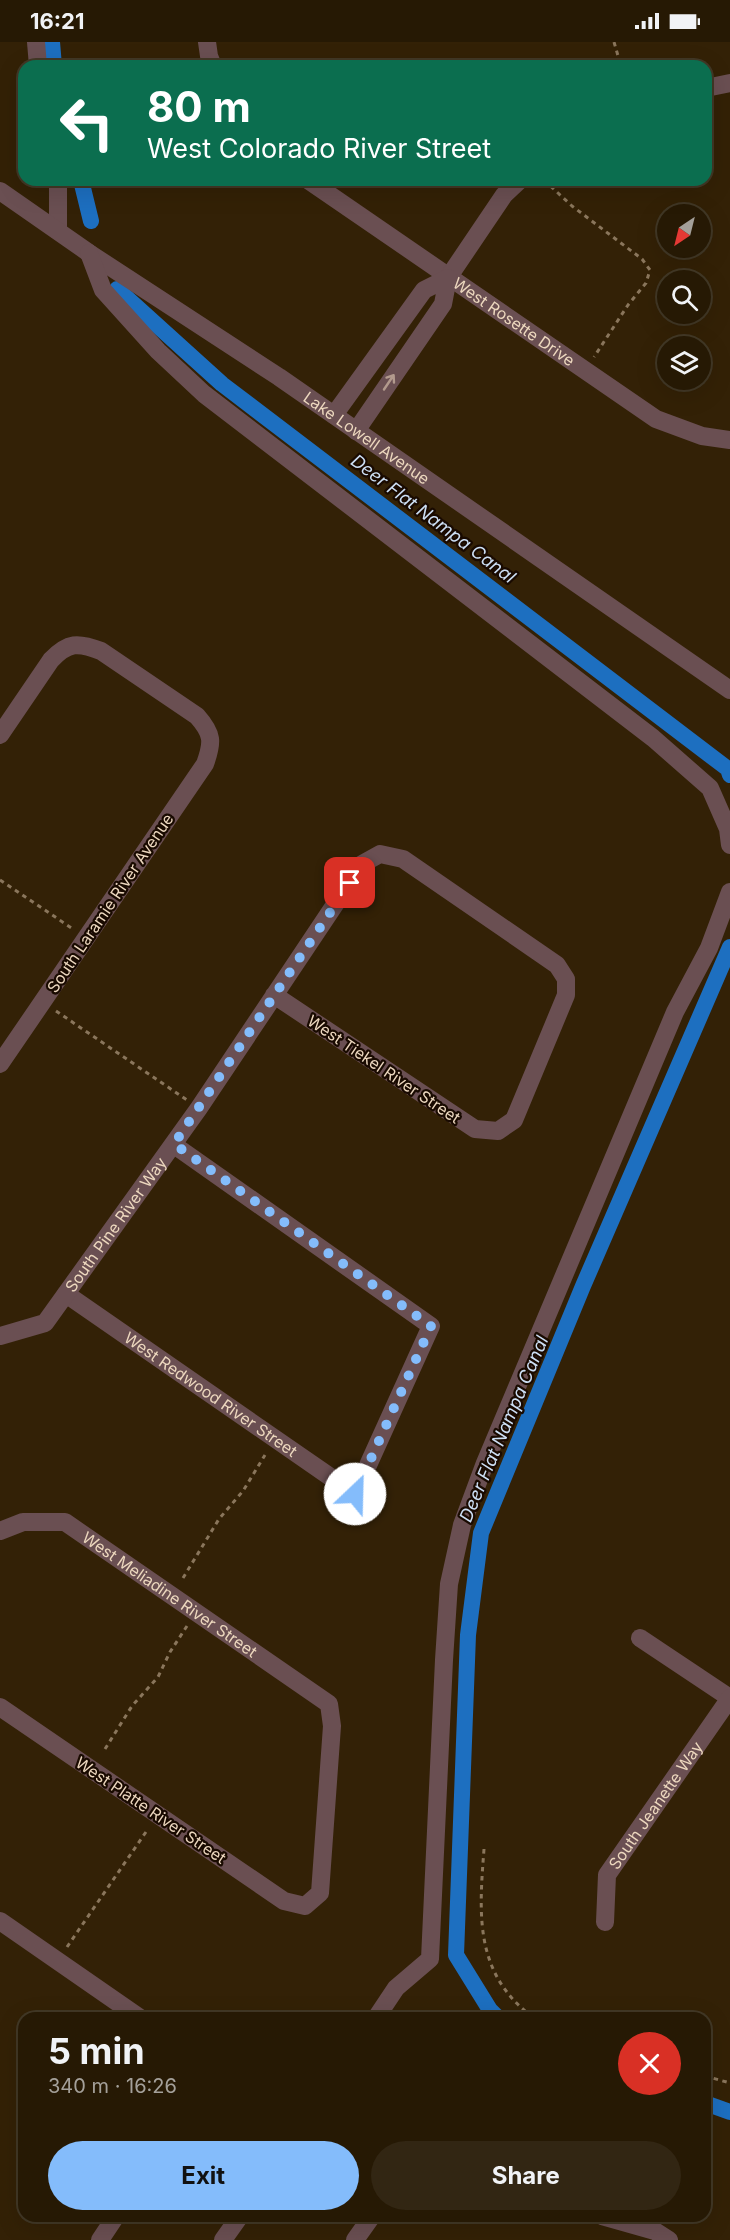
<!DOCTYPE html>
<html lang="en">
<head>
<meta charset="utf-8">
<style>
  :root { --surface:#261904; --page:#322613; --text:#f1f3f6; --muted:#a4a09a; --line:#423826; --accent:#84bcfb }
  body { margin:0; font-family:Inter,sans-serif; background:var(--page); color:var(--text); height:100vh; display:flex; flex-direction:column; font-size:22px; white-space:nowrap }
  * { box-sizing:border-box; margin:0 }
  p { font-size:20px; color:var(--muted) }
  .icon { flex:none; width:33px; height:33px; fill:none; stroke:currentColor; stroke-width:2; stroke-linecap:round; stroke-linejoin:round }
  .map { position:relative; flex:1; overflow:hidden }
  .panel { position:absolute; left:18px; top:1970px; width:693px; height:210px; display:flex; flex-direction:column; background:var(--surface); border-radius:18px; box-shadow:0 6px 24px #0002,0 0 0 2px var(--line) }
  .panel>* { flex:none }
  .top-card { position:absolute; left:18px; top:18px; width:694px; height:126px; border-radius:18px; box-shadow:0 6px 24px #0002,0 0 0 2px var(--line); background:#0b6e4f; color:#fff; overflow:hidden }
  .needle { width:39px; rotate:215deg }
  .tools { position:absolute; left:657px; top:162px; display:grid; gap:12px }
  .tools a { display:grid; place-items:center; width:54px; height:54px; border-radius:50%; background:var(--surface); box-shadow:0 6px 24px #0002,0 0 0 2px var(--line); font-size:30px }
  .pin { position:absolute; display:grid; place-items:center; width:51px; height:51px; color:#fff; margin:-26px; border-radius:12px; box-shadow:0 3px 9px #0006 }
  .me { position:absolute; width:66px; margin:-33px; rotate:24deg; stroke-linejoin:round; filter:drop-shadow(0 0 4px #0008) }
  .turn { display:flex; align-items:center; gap:21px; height:126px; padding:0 30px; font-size:27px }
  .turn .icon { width:78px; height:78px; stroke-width:2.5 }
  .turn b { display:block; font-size:42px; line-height:51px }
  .round { display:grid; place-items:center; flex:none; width:63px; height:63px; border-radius:32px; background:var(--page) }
  .headline { display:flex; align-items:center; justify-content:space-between; height:102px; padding:0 30px }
  h1 { font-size:36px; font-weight:700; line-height:45px }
  .button { display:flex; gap:12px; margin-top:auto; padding:12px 30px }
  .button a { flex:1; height:69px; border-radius:36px; background:var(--accent); color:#111; font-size:24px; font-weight:700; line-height:69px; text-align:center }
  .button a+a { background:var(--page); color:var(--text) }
  .status { display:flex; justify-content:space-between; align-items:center; height:42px; padding:0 30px; background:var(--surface); direction:ltr }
  .status svg { height:16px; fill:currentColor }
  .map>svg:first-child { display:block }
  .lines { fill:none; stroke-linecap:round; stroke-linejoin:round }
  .canal { stroke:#1d6fc0; stroke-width:16 }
  .path { stroke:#8a765c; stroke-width:3; stroke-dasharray:4.5 4.5; stroke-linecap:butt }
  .minor { stroke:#6a4f52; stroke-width:18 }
  .oneway { stroke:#b29a8d }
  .route { stroke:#84bcfb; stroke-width:10; stroke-dasharray:0 18 }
  .labels { text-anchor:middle; stroke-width:4.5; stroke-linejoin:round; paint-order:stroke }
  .street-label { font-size:16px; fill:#ecd7be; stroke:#190a00 }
  .water-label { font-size:18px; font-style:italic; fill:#cddff4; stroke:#190a00 }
</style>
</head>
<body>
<div class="status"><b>16:21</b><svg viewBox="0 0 49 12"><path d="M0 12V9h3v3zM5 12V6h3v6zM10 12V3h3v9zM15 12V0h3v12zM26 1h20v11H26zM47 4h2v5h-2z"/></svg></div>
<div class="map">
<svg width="730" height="2198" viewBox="0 0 730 2198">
  <rect width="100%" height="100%" fill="#332106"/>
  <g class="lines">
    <path class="canal" d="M52 0 54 24
      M81 138 91 179
      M117 247 222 342 728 727 730 733
      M498 1976 490 1968 456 1913 468 1593 481 1491 583 1244 730 905
      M705 2061 730 2070"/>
    <path class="path" d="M614 0 621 24
      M544 138 572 164 642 217 650 228 646 241 628 263 594 315
      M0 838 73 887
      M56 969 187 1058
      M183 1536 219 1477 243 1449 265 1413
      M105 1707 132 1664 158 1635 170 1610 187 1584
      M484 1807C479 1873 474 1932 534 1976
      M67 1905 148 1787
      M705 2034 730 2041"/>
    <g class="minor">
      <path d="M36 0 38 24"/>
      <path d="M207 0 209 14 213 24"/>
      <path d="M706 46 730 41"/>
      <path d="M58 138V189"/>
      <path id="s1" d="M308 138 656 377 702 394 730 398"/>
      <path id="s2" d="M0 149 89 211 279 335 730 648"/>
      <path d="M89 211 103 248 158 309 204 352 653 696 710 746 728 787 730 803"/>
      <path d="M448 236 504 153 520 138"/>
      <path d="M334 373 424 248 448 236 443 262 356 389"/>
      <path d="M0 693 51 618C68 600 78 600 101 609L197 674C213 692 213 700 205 722L0 1022"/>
      <path id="s3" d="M66 1252 355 1452 431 1284 174 1103"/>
      <path id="s4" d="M0 1294 45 1281 199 1066 362 822 380 812 403 817 557 923 566 937V953L514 1078 498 1089 475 1087 274 953"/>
      <path id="s5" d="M0 1489 23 1480H65L329 1662 332 1684 320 1851 305 1864 284 1859 0 1665"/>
      <path d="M640 1596 730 1656"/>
      <path d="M0 1879 140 1976"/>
      <path id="s6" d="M605 1880 607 1833 730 1656"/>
      <path d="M376 1976 396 1946 430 1917 444 1618 449 1542 462 1483 485 1421 675 970 709 906 730 850"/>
      <path d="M602 2174 655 2189 669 2198"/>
      <path d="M100 2198 116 2174"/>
      <path d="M223 2198 240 2174"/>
      <path d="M355 2198 372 2174"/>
    </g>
  </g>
  <defs><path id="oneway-shaft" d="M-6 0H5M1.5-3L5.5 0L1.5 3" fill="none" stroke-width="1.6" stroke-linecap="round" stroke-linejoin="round" transform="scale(1.5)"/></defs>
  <use class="oneway" href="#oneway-shaft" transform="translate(389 340) rotate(-56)"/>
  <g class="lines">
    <path class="route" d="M350 841 174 1102 431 1284 355 1452"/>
  </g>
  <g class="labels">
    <g class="street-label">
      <text dy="6" stroke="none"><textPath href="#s1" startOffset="250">West Rosette Drive</textPath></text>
      <text dy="6" stroke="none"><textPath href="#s2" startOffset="442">Lake Lowell Avenue</textPath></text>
      <text transform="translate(110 861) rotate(-56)" y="6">South Laramie River Avenue</text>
      <text transform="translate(384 1027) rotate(34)" y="6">West Tiekel River Street</text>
      <text dy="6" stroke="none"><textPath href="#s4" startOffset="168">South Pine River Way</textPath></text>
      <text dy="6" stroke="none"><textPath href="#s3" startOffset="176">West Redwood River Street</textPath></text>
      <text dy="6" stroke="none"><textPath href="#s5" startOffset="194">West Meliadine River Street</textPath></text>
      <text dy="6" stroke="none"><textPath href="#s6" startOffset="132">South Jeanette Way</textPath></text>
      <text transform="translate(151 1768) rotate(34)" y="6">West Platte River Street</text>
    </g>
    <g class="water-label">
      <text transform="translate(433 477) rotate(37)" y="6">Deer Flat Nampa Canal</text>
      <text transform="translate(504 1387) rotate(-67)" y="6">Deer Flat Nampa Canal</text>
    </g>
  </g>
</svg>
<div class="tools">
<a><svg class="needle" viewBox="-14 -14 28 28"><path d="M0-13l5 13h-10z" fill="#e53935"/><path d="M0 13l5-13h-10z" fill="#a4a09a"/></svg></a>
<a><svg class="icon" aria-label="search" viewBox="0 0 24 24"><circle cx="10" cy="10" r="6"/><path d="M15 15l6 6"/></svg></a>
<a><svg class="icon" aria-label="layers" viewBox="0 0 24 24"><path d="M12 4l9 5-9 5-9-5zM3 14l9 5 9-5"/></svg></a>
</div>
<div class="pin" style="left:350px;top:841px;background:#d93025"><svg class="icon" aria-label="arrive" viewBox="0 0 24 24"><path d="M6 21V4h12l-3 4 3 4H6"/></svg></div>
<svg class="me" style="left:355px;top:1452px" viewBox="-20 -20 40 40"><circle r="19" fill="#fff"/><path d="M0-13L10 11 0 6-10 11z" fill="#84bcfb"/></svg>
<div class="top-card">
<div class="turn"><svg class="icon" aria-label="left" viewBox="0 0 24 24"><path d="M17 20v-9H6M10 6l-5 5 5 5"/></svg><div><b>80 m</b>West Colorado River Street</div></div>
</div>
<section class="panel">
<div class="headline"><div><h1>5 min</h1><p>340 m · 16:26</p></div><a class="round" style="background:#d93025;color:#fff"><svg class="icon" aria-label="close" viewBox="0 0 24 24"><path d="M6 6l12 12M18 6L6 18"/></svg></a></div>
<div class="button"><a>Exit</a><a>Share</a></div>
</section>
</div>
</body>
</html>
